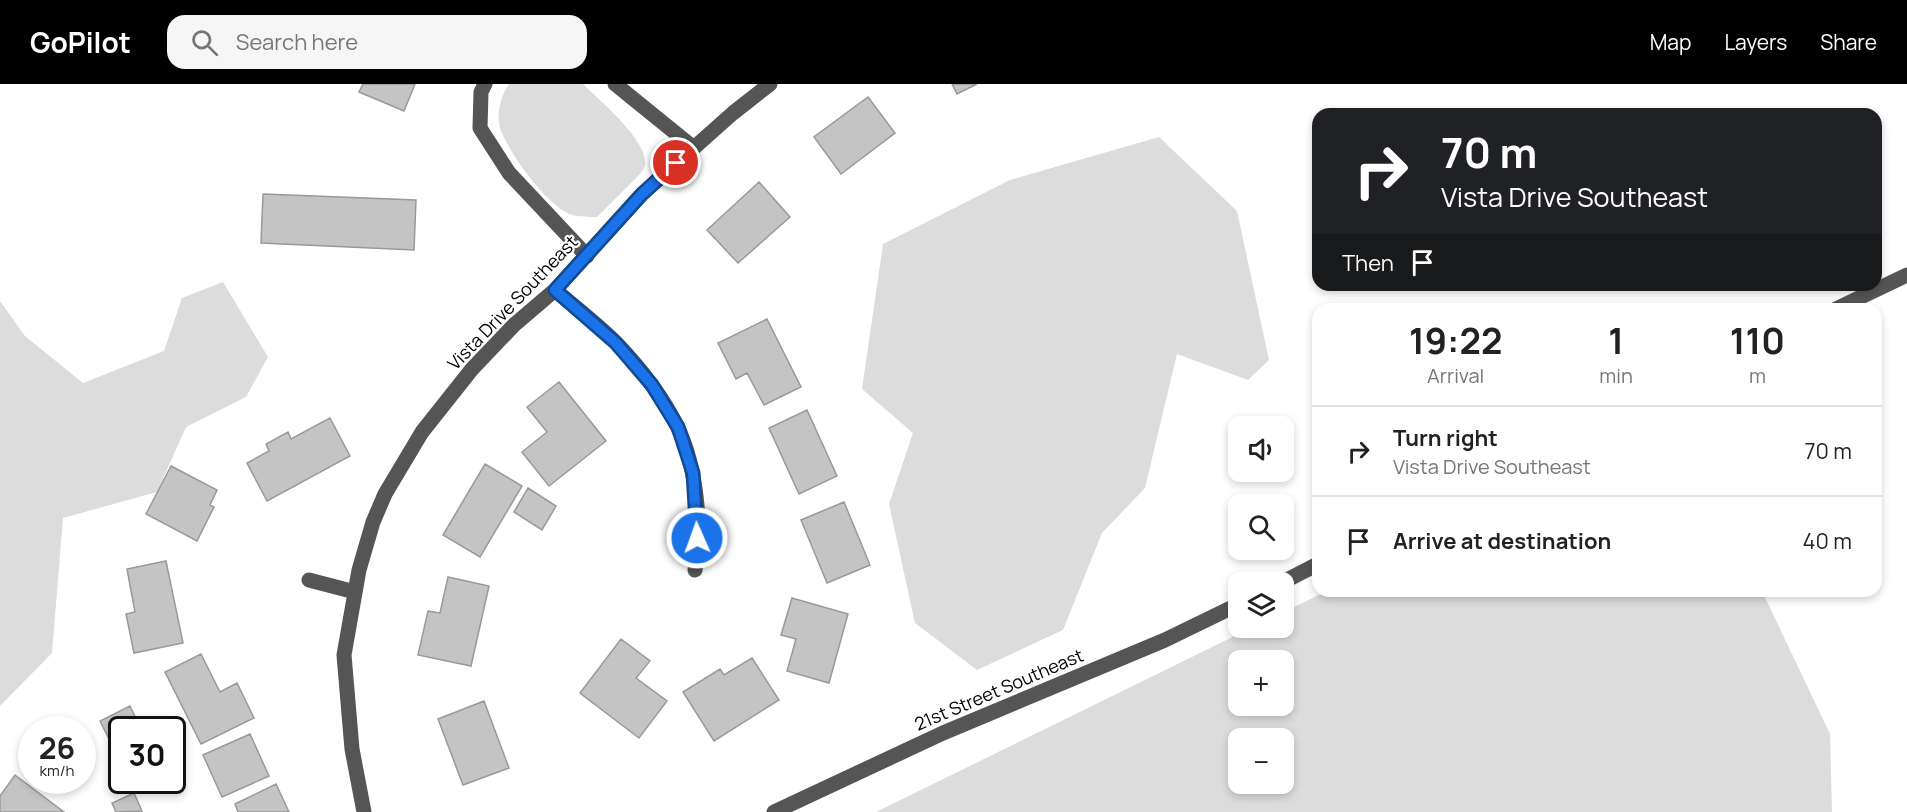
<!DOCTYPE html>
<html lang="en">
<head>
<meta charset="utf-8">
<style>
  :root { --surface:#fff; --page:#f6f6f6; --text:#222; --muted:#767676; --line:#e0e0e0; --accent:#000 }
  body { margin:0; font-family:Manrope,sans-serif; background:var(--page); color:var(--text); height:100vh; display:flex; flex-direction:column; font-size:22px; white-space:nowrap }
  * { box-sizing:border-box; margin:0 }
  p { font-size:20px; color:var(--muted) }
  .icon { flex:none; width:33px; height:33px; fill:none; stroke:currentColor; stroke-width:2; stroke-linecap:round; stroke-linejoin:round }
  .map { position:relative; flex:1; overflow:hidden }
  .panel { position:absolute; left:1312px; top:219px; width:570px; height:294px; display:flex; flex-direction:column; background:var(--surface); border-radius:18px; box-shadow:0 3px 9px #0003 }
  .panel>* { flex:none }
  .banner { position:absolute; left:1312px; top:24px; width:570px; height:183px; border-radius:18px; box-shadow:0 3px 9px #0003; background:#202124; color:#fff; overflow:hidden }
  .controls { position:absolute; left:1228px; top:332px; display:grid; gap:12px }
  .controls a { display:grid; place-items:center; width:66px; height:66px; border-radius:12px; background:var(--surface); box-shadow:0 3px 9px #0003; font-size:30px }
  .speed { position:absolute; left:18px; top:632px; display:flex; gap:12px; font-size:30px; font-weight:700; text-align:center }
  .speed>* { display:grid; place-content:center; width:78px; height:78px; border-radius:50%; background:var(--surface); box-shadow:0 3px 9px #0003; line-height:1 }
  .speed small { font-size:15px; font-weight:400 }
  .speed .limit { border:3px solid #111; border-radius:9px; background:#fff; color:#111 }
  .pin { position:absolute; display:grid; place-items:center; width:51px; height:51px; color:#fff; margin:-26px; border:3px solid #fff; border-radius:50%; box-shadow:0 2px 6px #0007 }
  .me { position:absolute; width:66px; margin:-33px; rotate:358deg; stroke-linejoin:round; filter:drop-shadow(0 0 4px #0008) }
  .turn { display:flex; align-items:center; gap:21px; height:126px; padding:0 30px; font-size:27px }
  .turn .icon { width:78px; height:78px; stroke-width:2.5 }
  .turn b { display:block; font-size:42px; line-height:51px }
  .then { display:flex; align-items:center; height:57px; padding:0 30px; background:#0003; gap:12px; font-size:22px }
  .eta { display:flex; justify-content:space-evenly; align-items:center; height:102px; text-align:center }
  .eta b { font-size:36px; font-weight:700; line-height:42px }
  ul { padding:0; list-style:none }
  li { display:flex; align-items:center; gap:18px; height:90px; padding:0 30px; border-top:2px solid var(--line) }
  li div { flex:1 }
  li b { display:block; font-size:22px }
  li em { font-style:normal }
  header { display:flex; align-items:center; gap:36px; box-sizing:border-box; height:84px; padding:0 30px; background:var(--accent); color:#fff }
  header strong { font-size:28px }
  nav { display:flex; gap:33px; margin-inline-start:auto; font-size:21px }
  .search { width:420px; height:54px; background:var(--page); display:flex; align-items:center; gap:15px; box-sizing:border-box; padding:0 21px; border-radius:18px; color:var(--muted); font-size:22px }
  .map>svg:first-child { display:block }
  .green { fill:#dcdcdc; fill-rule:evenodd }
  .building { fill:#c4c4c4; stroke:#999; stroke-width:1.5 }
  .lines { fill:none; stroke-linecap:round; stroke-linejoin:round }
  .minor { stroke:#555; stroke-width:15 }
  .route-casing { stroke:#114b97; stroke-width:15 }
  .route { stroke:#1a73e8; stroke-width:10 }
  .labels { text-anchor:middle; stroke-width:4.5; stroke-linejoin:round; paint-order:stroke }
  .street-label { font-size:18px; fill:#000; stroke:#fff }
</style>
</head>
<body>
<header>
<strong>GoPilot</strong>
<div class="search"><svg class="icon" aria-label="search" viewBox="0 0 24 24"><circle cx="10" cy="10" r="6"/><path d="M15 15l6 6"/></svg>Search here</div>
<nav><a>Map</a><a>Layers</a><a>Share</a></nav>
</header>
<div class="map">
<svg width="1907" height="728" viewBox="0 0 1907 728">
  <rect width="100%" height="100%" fill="#fff"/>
  <path class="green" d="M509 0H583C599 16 650 58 645 82 644 85 642 87 640 90L597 133C589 133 577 133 569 130 545 118 509 70 500 44 496 30 501 11 509 0Z
    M1159 53 1237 127 1269 276 1248 296 1177 270 1145 404 1102 449 1063 546 977 586 915 539 889 420 913 349 862 305 883 160 1010 96Z
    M223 198 268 273 246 313 186 343 157 408 63 434 52 569 0 622V217L25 252 83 299 164 267 182 214Z
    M1327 507H1762L1830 650 1832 728H876L1253 543H1284V528ZM1239 576H1284V621H1239ZM1239 654H1284V699H1239Z"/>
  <path class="building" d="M363 0H415L404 27 359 8Z
    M952 0H977L957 10Z
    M868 13 895 49 841 90 814 53Z
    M759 98 790 133 738 179 707 146Z
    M263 110 416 116 414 166 261 159Z
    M767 235 801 303 764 321 747 289 736 295 718 259Z
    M559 298 606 357 549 402 522 368 547 348 527 323Z
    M807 326 837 392 799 410 769 344Z
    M330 334 350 372 267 417 247 379 269 367 266 360 288 348 291 355Z
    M485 380 522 402 480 473 443 451Z
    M171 382 217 406 210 421 214 423 197 457 146 430Z
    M528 404 556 422 542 446 514 428Z
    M844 418 870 481 827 499 801 436Z
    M166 477 183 559 134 569 126 530 135 528 127 485Z
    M448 493 489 502 471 582 418 571 428 527 440 529Z
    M792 514 848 530 829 599 787 587 796 555 781 551Z
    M621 555 650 577 636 594 667 617 639 654 580 609Z
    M201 570 220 608 237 599 254 634 201 660 165 588Z
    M752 574 779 616 714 657 683 608 720 585 724 591Z
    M484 617 509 684 463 701 438 635Z
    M130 622 141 645H122V680L100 637Z
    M250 650 269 692 222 713 203 671Z
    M15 691 64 728H0V712Z
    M276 700 289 728H238L235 720Z
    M134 709 142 727 116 728 112 719Z"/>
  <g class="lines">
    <path class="minor" d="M485 0 481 8 480 44 509 89 587 172
      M615 0 694 64
      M555 206C576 224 599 241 618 261 641 285 662 312 677 342 697 383 702 442 695 486
      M1836 225 1907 191
      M309 496 355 508
      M1283 498 1318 480
      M364 728 352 665 344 571 359 486 373 438 385 410 422 348 472 285 514 241 555 206 642 110 733 29 770 0
      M774 728 943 649 1165 556 1239 520"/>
  </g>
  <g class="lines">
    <defs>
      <path id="route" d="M676 79 642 110 555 206 616 259 652 301 678 343 693 389 697 454"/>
    </defs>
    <use href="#route" class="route-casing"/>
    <use href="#route" class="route"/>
  </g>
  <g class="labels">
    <g class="street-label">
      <text transform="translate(513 219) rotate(-46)" y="6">Vista Drive Southeast</text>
      <text transform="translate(999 606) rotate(-23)" y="6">21st Street Southeast</text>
    </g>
  </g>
</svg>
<div class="controls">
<a><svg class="icon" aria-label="sound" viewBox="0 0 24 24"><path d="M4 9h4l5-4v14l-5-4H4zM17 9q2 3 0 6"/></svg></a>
<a><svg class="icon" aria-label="search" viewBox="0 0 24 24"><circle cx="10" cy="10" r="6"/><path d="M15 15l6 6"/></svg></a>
<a><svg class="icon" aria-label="layers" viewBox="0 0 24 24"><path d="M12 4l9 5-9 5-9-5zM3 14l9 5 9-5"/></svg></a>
<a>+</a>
<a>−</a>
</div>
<div class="speed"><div>26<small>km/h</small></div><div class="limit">30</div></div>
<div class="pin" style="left:676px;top:79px;background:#d93025"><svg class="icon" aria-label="arrive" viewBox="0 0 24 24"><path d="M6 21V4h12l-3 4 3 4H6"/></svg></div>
<svg class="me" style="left:697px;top:454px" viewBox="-20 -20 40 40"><circle r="17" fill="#1a73e8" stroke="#fff" stroke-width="3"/><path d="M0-11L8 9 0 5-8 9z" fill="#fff"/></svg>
<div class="banner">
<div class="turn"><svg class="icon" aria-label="right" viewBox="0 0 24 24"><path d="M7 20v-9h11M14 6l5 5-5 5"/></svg><div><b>70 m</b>Vista Drive Southeast</div></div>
<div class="then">Then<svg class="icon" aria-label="arrive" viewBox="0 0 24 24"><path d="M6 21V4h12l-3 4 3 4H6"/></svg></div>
</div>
<section class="panel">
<div class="eta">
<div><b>19:22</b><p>Arrival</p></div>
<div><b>1</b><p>min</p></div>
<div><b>110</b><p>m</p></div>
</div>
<ul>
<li><svg class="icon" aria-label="right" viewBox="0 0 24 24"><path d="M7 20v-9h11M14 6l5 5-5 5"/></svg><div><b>Turn right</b><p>Vista Drive Southeast</p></div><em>70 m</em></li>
<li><svg class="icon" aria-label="arrive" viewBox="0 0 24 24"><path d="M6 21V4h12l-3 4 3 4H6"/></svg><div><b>Arrive at destination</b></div><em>40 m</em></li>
</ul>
</section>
</div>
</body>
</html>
